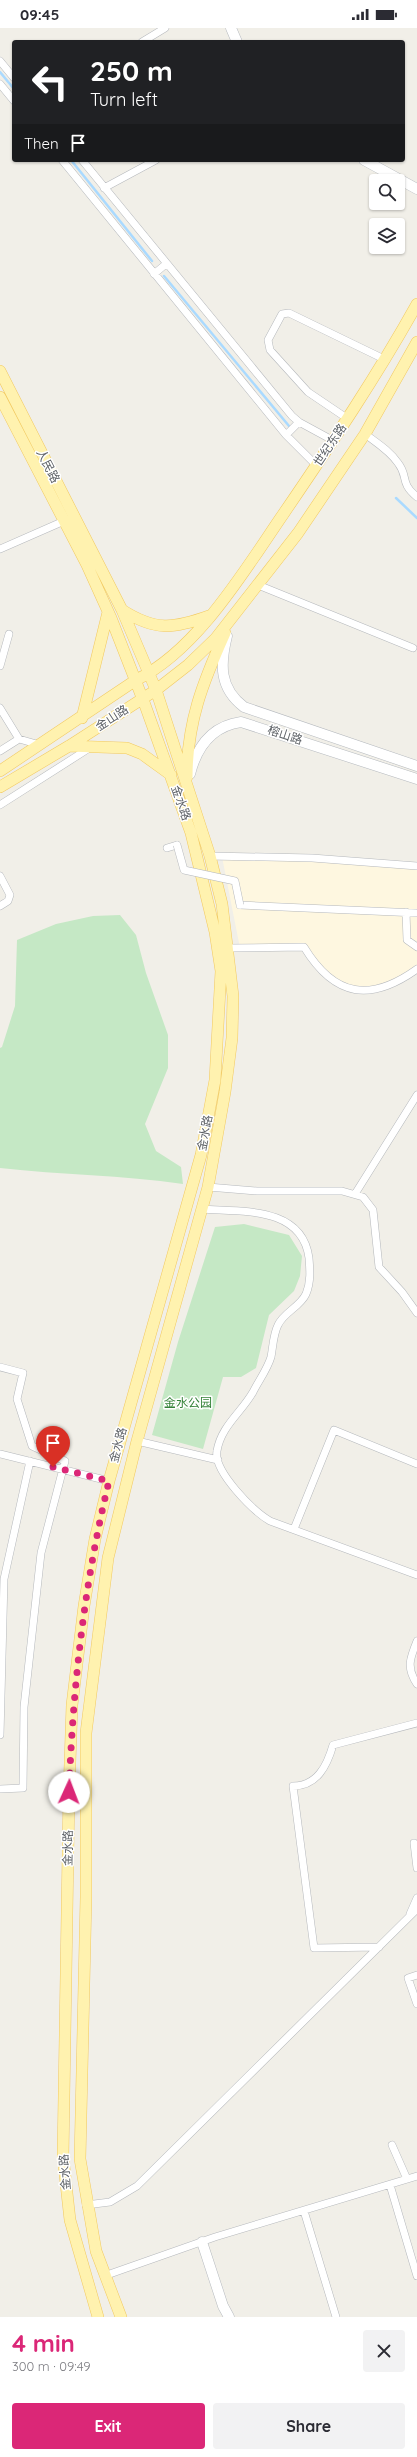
<!DOCTYPE html>
<html lang="en">
<head>
<meta charset="utf-8">
<style>
  :root { --surface:#fff; --page:#f2f2f3; --text:#2b2b33; --muted:#7c7c81; --accent:#db2777 }
  body { margin:0; font-family:Quicksand,"Noto Sans SC",sans-serif; background:var(--page); color:var(--text); height:100vh; display:flex; flex-direction:column; font-size:15px; white-space:nowrap }
  * { box-sizing:border-box; margin:0 }
  p { font-size:13px; color:var(--muted) }
  .icon { flex:none; width:22px; height:22px; fill:none; stroke:currentColor; stroke-width:2; stroke-linecap:round; stroke-linejoin:round }
  .map { position:relative; height:2289px; overflow:hidden }
  .details { display:flex; flex-direction:column; background:var(--surface); flex:1 }
  .details>* { flex:none }
  .top-card { position:absolute; left:12px; top:12px; width:393px; height:122px; border-radius:4px; box-shadow:0 1px 3px #0004; background:#202124; color:#fff; overflow:hidden }
  .tools { position:absolute; left:369px; top:146px; display:grid; gap:8px }
  .tools a { display:grid; place-items:center; width:36px; height:36px; border-radius:4px; background:var(--surface); box-shadow:0 1px 3px #0004; font-size:20px }
  .pin { position:absolute; display:grid; place-items:center; width:34px; height:34px; color:#fff; margin:-41px -17px; border-radius:50% 50% 50% 0; rotate:-45deg; box-shadow:0 0 4px #0007 }
  .pin .icon { rotate:45deg }
  .me { position:absolute; width:44px; margin:-22px; rotate:2deg; stroke-linejoin:round; filter:drop-shadow(0 0 3px #0008) }
  .turn { display:flex; align-items:center; gap:14px; height:84px; padding:0 12px; font-size:18px }
  .turn .icon { width:52px; height:52px; stroke-width:2.5 }
  .turn b { display:block; font-size:28px; line-height:34px }
  .then { display:flex; align-items:center; height:38px; padding:0 12px; background:#0003; gap:8px; font-size:15px }
  .round { display:grid; place-items:center; flex:none; width:42px; height:42px; border-radius:4px; background:var(--page) }
  .headline { display:flex; align-items:center; justify-content:space-between; height:68px; padding:0 12px }
  h1 { font-size:24px; font-weight:700; line-height:30px; color:var(--accent) }
  .cta { display:flex; gap:8px; margin-top:auto; padding:8px 12px }
  .cta a { flex:1; height:46px; border-radius:4px; background:var(--accent); color:#fff; font-size:16px; font-weight:700; line-height:46px; text-align:center }
  .cta a+a { background:var(--page); color:var(--text) }
  .status { display:flex; justify-content:space-between; align-items:center; height:28px; padding:0 20px; background:var(--surface); direction:ltr }
  .status svg { height:11px; fill:currentColor }
  .map>svg:first-child { display:block }
  .commercial { fill:#fef7e0 }
  .green { fill:#c5e8c5 }
  .lines { fill:none; stroke-linecap:round; stroke-linejoin:round }
  .stream { stroke:#aadaff; stroke-width:2.5 }
  .street-casing { stroke:#b5b8bc; stroke-width:8 }
  .secondary-casing { stroke:#b6babf; stroke-width:11 }
  .primary-casing { stroke:#f2c960; stroke-width:12 }
  .street { stroke:#fff; stroke-width:7 }
  .secondary { stroke:#fff; stroke-width:10 }
  .primary { stroke:#fff2af; stroke-width:11 }
  .street-bridge-casing { stroke:#b5b8bc; stroke-width:8; stroke-linecap:butt }
  .street-bridge { stroke:#fff; stroke-width:7 }
  .route { stroke:#db2777; stroke-width:7; stroke-dasharray:0 12.6 }
  .labels { text-anchor:middle; stroke-width:3; stroke-linejoin:round; paint-order:stroke }
  .street-label { font-size:12px; fill:#5f6368; stroke:#fff }
  .park-label { font-size:12px; fill:#348238; stroke:#fff }
</style>
</head>
<body>
<div class="status"><b>09:45</b><svg viewBox="0 0 49 12"><path d="M0 12V9h3v3zM5 12V6h3v6zM10 12V3h3v9zM15 12V0h3v12zM26 1h20v11H26zM47 4h2v5h-2z"/></svg></div>
<div class="map">
<svg width="417" height="2289" viewBox="0 0 417 2289">
  <rect width="100%" height="100%" fill="#f1efe8"/>
  <path class="commercial" d="M222 829 417 838V941L409 947 364 963 332 950 304 920H240Z"/>
  <path class="green" d="M120 887 136 907 146 945 168 1007V1040L145 1096 156 1123 181 1139 183 1156C122 1147 61 1147 0 1140V1020L2 1019 15 978 17 912 56 896 93 888Z
    M244 1196 289 1207 302 1228 300 1248 294 1263 269 1287 256 1340 241 1349H223L203 1421 152 1407 178 1314 215 1199Z"/>
  <g class="lines">
    <path class="stream" d="M0 44 14 61
      M71 132 152 233
      M164 248 289 398
      M396 470 417 490"/>
    <defs>
      <path id="street" d="M142 14 165 0
        M0 33 14 50
        M0 56 14 73
        M62 132 286 407
        M82 132 292 388 299 394 286 407 316 437
        M104 160 156 132
        M154 246 166 236
        M348 391 308 364 270 322 268 312 282 286 289 285 386 332
        M299 394 334 413
        M365 406C377 415 390 423 398 435 409 449 399 454 417 469
        M0 521 64 493
        M258 557 413 620
        M0 638 9 606
        M0 680 19 711
        M0 723 19 711 40 717
        M0 777 91 719
        M167 820 177 817
        M210 828 312 830 417 838
        M0 848 10 867 8 873 0 878
        M240 877 417 885
        M406 884 407 912 417 919
        M229 920 304 919C335 970 371 974 417 941
        M208 1159 257 1163H342L363 1169 373 1182 379 1239 402 1264 417 1285
        M355 1166 417 1067
        M202 1181C242 1184 302 1178 309 1230 310 1242 311 1254 306 1266 300 1279 284 1284 278 1297 273 1307 273 1319 271 1329 267 1342 259 1352 253 1364 242 1384 221 1398 217 1423 213 1443 253 1483 270 1493L417 1547
        M0 1339 23 1345 17 1371 32 1418 65 1433 41 1525 24 1679 23 1760 0 1761
        M137 1413 218 1432
        M0 1426 109 1453
        M294 1501 334 1402 417 1436
        M417 1613C410 1630 406 1640 417 1656
        M0 1707 4 1551 30 1433
        M414 1815 417 1840
        M410 1886 417 1870
        M379 1919 314 1920 293 1758C317 1758 327 1738 333 1717L417 1695
        M417 1947 408 1950 417 1976
        M392 2117 407 2151
        M390 2157 417 2248
        M86 2177 110 2174 137 2158 417 1881
        M304 2183 336 2289
        M104 2248 215 2209 417 2148"/>
      <path id="secondary" d="M231 0 237 14
        M364 132 417 161
        M227 608C220 636 219 660 244 679L417 738
        M190 746C197 718 212 698 241 694L417 751
        M202 2214 223 2278 229 2289"/>
      <path id="primary" d="M0 343 122 582 156 662 210 828 222 876 233 968 232 1010 225 1064 208 1159 137 1413 108 1530 86 1705V1869L80 2131 96 2223 121 2289
        M0 369 87 537 111 590 145 677 191 805 215 904 221 943 215 1052 201 1127 109 1453 95 1511 84 1578 72 1677 69 1764 63 2129 70 2192 98 2289
        M122 582C155 603 173 601 209 588
        M82 690 108 584
        M69 718 127 720 142 726 171 747
        M0 743 136 652C198 622 246 540 284 485 331 416 377 348 417 276
        M187 749C187 694 203 654 225 605
        M0 759 69 718 156 662 188 637 216 610 298 505 365 406 417 314"/>
    </defs>
    <use href="#street" class="street-casing"/>
    <use href="#secondary" class="secondary-casing"/>
    <use href="#primary" class="primary-casing"/>
    <use href="#street" class="street"/>
    <use href="#secondary" class="secondary"/>
    <use href="#primary" class="primary"/>
    <defs>
      <path id="street-bridge" d="M177 817 184 842 235 853 240 877"/>
    </defs>
    <use href="#street-bridge" class="street-bridge-casing"/>
    <use href="#street-bridge" class="street-bridge"/>
  </g>
  <g class="lines">
    <path class="route" d="M53 1439 109 1453C84 1556 73 1658 69 1764"/>
  </g>
  <g class="labels">
    <g class="street-label">
      <text transform="translate(330 417) rotate(-56)" y="4">世纪东路</text>
      <text transform="translate(48 438) rotate(63)" y="4">人民路</text>
      <text transform="translate(112 690) rotate(-33)" y="4">金山路</text>
      <text transform="translate(285 707) rotate(18)" y="4">榕山路</text>
      <text transform="translate(181 775) rotate(71)" y="4">金水路</text>
      <text transform="translate(205 1105) rotate(-79)" y="4">金水路</text>
      <text transform="translate(118 1417) rotate(-75)" y="4">金水路</text>
      <text transform="translate(68 1820) rotate(-89)" y="4">金水路</text>
      <text transform="translate(65 2144) rotate(-94)" y="4">金水路</text>
    </g>
    <g class="park-label">
      <text x="188" y="1379">金水公园</text>
    </g>
  </g>
</svg>
<div class="tools">
<a><svg class="icon" aria-label="search" viewBox="0 0 24 24"><circle cx="10" cy="10" r="6"/><path d="M15 15l6 6"/></svg></a>
<a><svg class="icon" aria-label="layers" viewBox="0 0 24 24"><path d="M12 4l9 5-9 5-9-5zM3 14l9 5 9-5"/></svg></a>
</div>
<div class="pin" style="left:53px;top:1439px;background:#d93025"><svg class="icon" aria-label="arrive" viewBox="0 0 24 24"><path d="M6 21V4h12l-3 4 3 4H6"/></svg></div>
<svg class="me" style="left:69px;top:1764px" viewBox="-20 -20 40 40"><circle r="19" fill="#fff"/><path d="M0-13L10 11 0 6-10 11z" fill="#db2777"/></svg>
<div class="top-card">
<div class="turn"><svg class="icon" aria-label="left" viewBox="0 0 24 24"><path d="M17 20v-9H6M10 6l-5 5 5 5"/></svg><div><b>250 m</b>Turn left</div></div>
<div class="then">Then<svg class="icon" aria-label="arrive" viewBox="0 0 24 24"><path d="M6 21V4h12l-3 4 3 4H6"/></svg></div>
</div>
</div>
<section class="details">
<div class="headline"><div><h1>4 min</h1><p>300 m · 09:49</p></div><a class="round"><svg class="icon" aria-label="close" viewBox="0 0 24 24"><path d="M6 6l12 12M18 6L6 18"/></svg></a></div>
<div class="cta"><a>Exit</a><a>Share</a></div>
</section>
</body>
</html>
